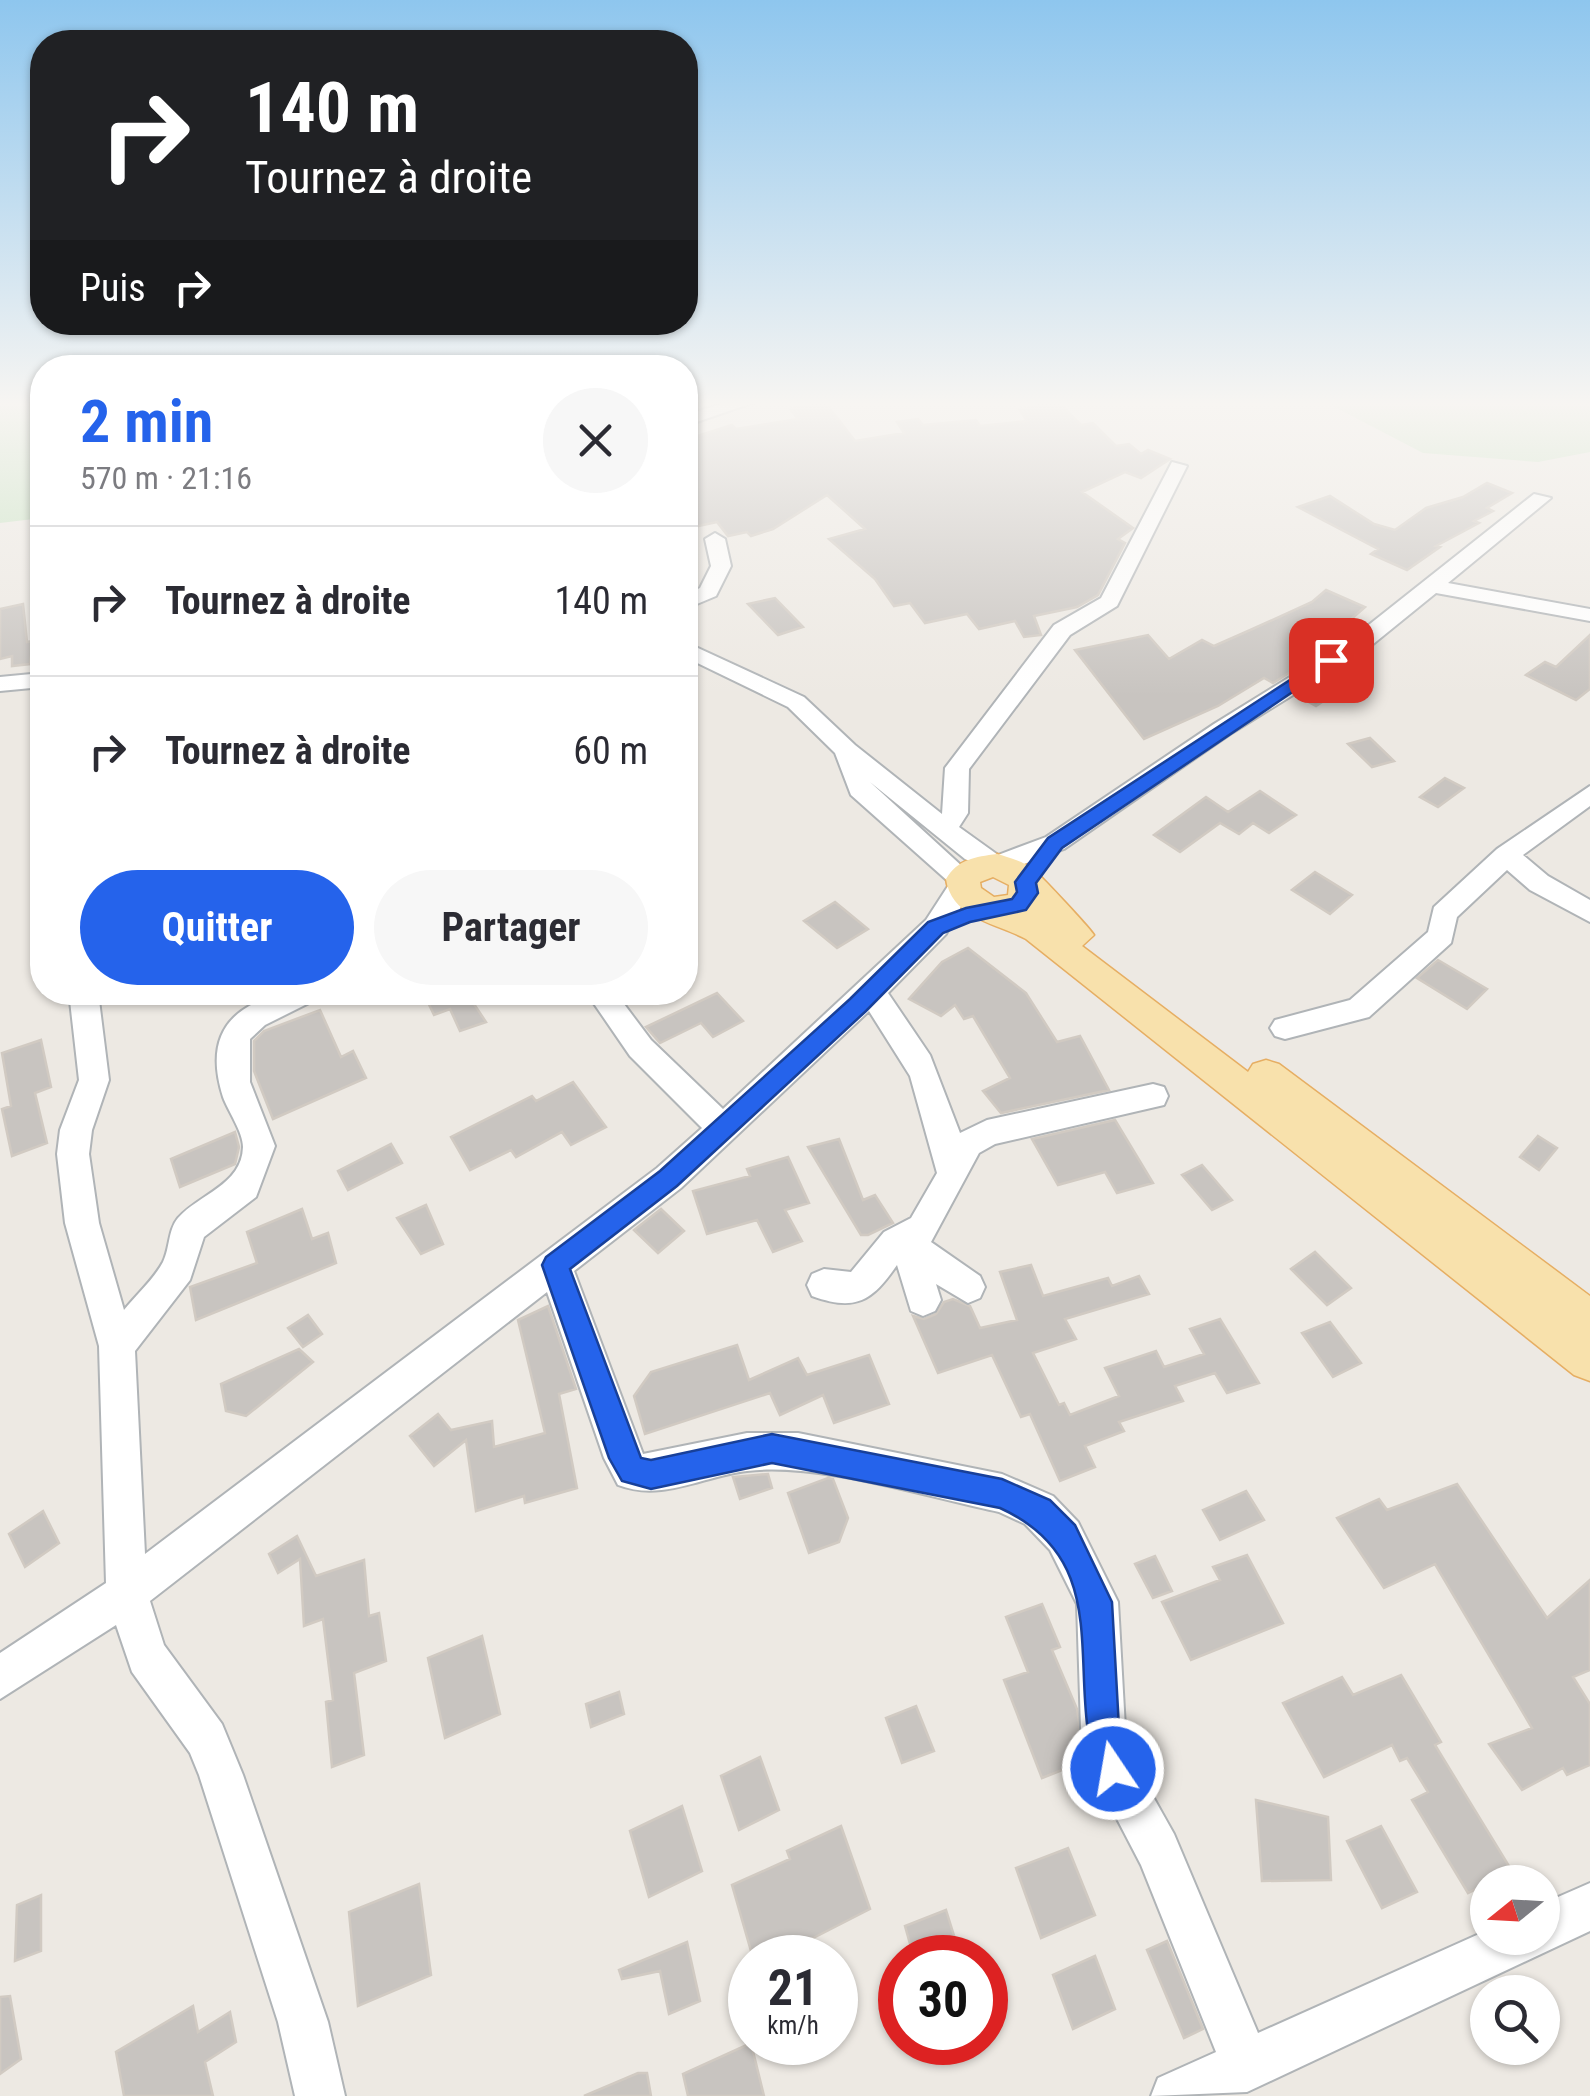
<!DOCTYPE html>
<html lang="fr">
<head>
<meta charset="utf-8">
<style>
  :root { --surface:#fff; --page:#f7f7f7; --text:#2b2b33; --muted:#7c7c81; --line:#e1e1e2; --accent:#2563eb }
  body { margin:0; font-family:"Roboto Condensed",sans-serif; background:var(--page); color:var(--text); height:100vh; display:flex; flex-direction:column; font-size:38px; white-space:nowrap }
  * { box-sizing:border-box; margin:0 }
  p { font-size:32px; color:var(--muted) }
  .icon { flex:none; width:55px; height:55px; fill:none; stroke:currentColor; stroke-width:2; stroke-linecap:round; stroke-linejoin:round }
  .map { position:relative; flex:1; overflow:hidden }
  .drawer { position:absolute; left:30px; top:355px; width:668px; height:650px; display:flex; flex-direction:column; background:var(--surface); border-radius:40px; box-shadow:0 2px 8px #0004 }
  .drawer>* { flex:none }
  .banner { position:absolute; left:30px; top:30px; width:668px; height:305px; border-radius:40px; box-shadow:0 2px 8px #0004; background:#202124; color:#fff; overflow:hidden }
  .needle { width:65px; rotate:252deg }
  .buttons { position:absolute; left:1470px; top:1865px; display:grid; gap:20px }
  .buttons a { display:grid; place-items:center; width:90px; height:90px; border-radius:50%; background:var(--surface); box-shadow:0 2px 8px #0004; font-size:50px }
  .speed { position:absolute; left:728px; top:1935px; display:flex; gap:20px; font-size:50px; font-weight:700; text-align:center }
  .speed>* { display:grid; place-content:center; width:130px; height:130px; border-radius:50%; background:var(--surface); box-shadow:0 2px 8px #0004; line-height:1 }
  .speed small { font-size:25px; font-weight:400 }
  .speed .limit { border:15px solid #d22; background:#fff; color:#111 }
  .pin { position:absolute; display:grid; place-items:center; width:85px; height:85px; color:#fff; margin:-42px; border-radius:20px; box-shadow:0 5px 15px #0006 }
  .me { position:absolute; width:110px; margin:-55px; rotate:348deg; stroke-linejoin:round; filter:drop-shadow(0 0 8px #0008) }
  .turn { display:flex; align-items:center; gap:35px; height:210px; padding:0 50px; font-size:45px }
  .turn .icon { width:130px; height:130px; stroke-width:2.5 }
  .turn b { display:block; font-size:70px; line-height:85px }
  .then { display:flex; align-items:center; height:95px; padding:0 50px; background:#0003; gap:20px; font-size:38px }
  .round { display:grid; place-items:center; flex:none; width:105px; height:105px; border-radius:52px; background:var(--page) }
  .summary { display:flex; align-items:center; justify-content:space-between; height:170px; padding:0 50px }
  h1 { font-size:60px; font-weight:700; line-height:75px; color:var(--accent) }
  .button { display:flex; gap:20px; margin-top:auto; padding:20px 50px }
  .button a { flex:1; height:115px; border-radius:60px; background:var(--accent); color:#fff; font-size:40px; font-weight:700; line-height:115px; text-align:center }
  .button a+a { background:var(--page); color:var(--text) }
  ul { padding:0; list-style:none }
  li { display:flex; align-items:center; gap:30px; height:150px; padding:0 50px; border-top:2px solid var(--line) }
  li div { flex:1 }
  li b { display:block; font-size:38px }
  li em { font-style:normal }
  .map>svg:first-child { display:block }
  .green { fill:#c6e2c1 }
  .building { fill:#c8c4c0; stroke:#d1cac2; stroke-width:2.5 }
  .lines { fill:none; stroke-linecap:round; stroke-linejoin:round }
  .minor-casing { stroke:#b0b4b7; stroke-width:4 }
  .major-casing { stroke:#e6ae63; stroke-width:3 }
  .minor { fill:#fff; fill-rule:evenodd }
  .major { fill:#f8e1ac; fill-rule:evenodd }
  .route { fill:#2563eb; stroke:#184099; stroke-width:2.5 }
</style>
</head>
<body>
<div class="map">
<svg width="1590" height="2096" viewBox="0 0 1590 2096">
  <rect width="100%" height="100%" fill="#ede9e3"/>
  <path class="green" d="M0 402H42V518L0 523Z
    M1590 402V452L1538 462 1423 453 1327 403Z"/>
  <path class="building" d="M1034 402H1058L1081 425 1093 423 1116 446 1129 444 1141 454 1148 450 1170 459 1141 478 1125 472 1082 492 1133 528 1118 539 1125 543 1098 595 1077 607 1034 616 1041 635 1024 637 1015 621 979 629 967 614 925 623 910 603 894 606 875 579 829 539 865 529 827 495 773 529 751 536 747 532 728 536 717 522 685 529V440L732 425 736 429 798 419 790 409 826 403 855 441 904 433 897 422 918 419 923 425 976 420 980 426 1027 421 1019 409 1038 407Z
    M1487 483 1512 493 1487 508 1493 511 1474 521 1479 523 1436 546 1440 547 1407 570 1371 554 1378 549 1298 507 1330 496 1374 524 1395 530 1426 508 1463 497Z
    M1326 590 1365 607 1305 659 1308 661 1273 683 1264 678 1218 706 1144 739 1075 650 1148 635 1169 659 1202 640 1214 646 1248 631 1312 602Z
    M775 598 803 627 778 635 748 604Z
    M23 604 27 642 33 641 30 664 12 666V656L0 659V609Z
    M1590 635V689L1576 700 1526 675 1545 662 1556 667Z
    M1334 674 1350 683 1316 706 1298 696Z
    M1370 738 1394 761 1372 767 1348 744Z
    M1445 778 1464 788 1438 807 1420 797Z
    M1260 791 1296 815 1269 833 1253 823 1239 834 1220 823 1180 852 1154 835 1206 797 1228 812Z
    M1315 872 1352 895 1330 914 1292 890Z
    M835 902 868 929 837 948 804 921Z
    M968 948 1026 993 1057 1042 1080 1036 1109 1090 1001 1113 983 1091 1010 1078 973 1016 964 1019 955 1005 941 1016 909 999 942 962Z
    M1438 960 1487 989 1467 1009 1417 978Z
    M423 992H489L472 1001 486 1022 460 1031 450 1009 434 1015Z
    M717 993 743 1021 713 1037 701 1023 660 1043 646 1027Z
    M320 1010 341 1057 353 1051 366 1078 273 1119 254 1071V1041L264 1031Z
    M41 1040 51 1087 35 1093 47 1143 12 1156 2 1109 11 1106 2 1053Z
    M573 1082 606 1127 571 1145 562 1132 516 1157 511 1150 470 1170 451 1137 532 1096 536 1101Z
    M1115 1120 1153 1183 1117 1193 1105 1172 1058 1185 1032 1139Z
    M235 1132 239 1147 235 1164 180 1187 171 1159Z
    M1538 1136 1557 1148 1539 1170 1520 1157Z
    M839 1139 863 1200 875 1195 893 1223 868 1235H861L808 1147Z
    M391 1144 402 1163 348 1190 338 1171Z
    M788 1157 809 1203 785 1210 802 1241 773 1252 757 1220 707 1234 693 1191 750 1176 747 1169Z
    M1202 1165 1232 1200 1212 1210 1182 1175Z
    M426 1205 443 1244 421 1254 397 1218Z
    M302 1209 312 1239 328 1233 336 1263 196 1320 190 1287 257 1263 247 1232Z
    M661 1209 684 1231 658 1253 634 1230Z
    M1315 1252 1351 1288 1327 1305 1291 1269Z
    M1031 1265 1043 1296 1108 1278 1112 1286 1139 1276 1149 1294 1065 1319 1076 1339 1033 1353 1059 1405 1064 1403 1070 1415 1119 1396 1105 1368 1156 1351 1164 1367 1204 1354 1190 1329 1220 1319 1259 1383 1227 1393 1215 1373 1175 1386 1183 1401 1119 1422 1124 1431 1085 1446 1095 1467 1060 1481 1030 1414 1021 1417 992 1355 938 1373 913 1316 924 1319 936 1314 944 1302 953 1299 970 1306 980 1328 1017 1320 1000 1272Z
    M548 1306 576 1389 559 1394 577 1488 525 1503 524 1496 476 1511 466 1440 434 1466 410 1436 438 1414 451 1430 492 1421 494 1447 545 1433 518 1320Z
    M308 1315 322 1334 303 1347 288 1328Z
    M1330 1322 1361 1363 1333 1377 1302 1333Z
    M737 1345 749 1380 798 1358 807 1375 869 1355 889 1404 834 1423 823 1395 780 1415 770 1393 645 1434 634 1396 651 1372Z
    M299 1349 313 1362 246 1416 226 1411 221 1384Z
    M768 1474 772 1488 740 1499 733 1477Z
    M828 1478 833 1479 848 1518 839 1542 809 1553 788 1493Z
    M1457 1484 1547 1618 1590 1580V1670L1573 1677 1590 1704V1765L1567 1775 1563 1768 1522 1790 1489 1744 1532 1728 1435 1564 1384 1588 1337 1518 1379 1499 1387 1510Z
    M1246 1491 1264 1520 1220 1540 1203 1510Z
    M43 1511 59 1543 25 1567 9 1534Z
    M297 1536 316 1576 364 1560 369 1616 379 1613 386 1661 354 1673 364 1755 332 1767 326 1702 333 1700 323 1619 304 1626 300 1559 278 1573 269 1554Z
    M1247 1555 1283 1623 1191 1660 1162 1602 1220 1580 1213 1567Z
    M1155 1556 1172 1591 1153 1598 1135 1564Z
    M1042 1604 1060 1647 1052 1650 1077 1709 1085 1761 1042 1778 1004 1680 1028 1672 1006 1617Z
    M482 1636 500 1714 445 1738 428 1658Z
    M1401 1675 1441 1742 1435 1745 1512 1871 1468 1893 1412 1800 1428 1792 1407 1758 1400 1761 1392 1745 1324 1777 1283 1703 1342 1677 1353 1695Z
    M619 1692 624 1714 591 1727 586 1704Z
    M916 1706 934 1751 902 1763 886 1718Z
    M760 1757 779 1810 739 1830 721 1776Z
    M1256 1800 1328 1817 1331 1880 1262 1881Z
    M682 1806 702 1871 649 1897 630 1831Z
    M841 1826 870 1909 774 1958H753L732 1885 790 1859 787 1851Z
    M1381 1826 1417 1892 1382 1908 1347 1841Z
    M1068 1848 1095 1915 1041 1938 1016 1868Z
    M419 1884 431 1975 358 2006 349 1912Z
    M41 1895V1951L15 1961 17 1905Z
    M946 1910 961 1958H914L905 1926Z
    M1167 1941 1203 2029 1184 2038 1147 1950Z
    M687 1942 700 2001 669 2014 660 1971 622 1979 619 1970Z
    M1095 1956 1115 2009 1073 2029 1053 1975Z
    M10 1996 21 2059 0 2074V1997Z
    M193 2006 198 2032 230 2012 236 2042 205 2062 213 2096H124L116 2052Z
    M751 2043 764 2096H688L683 2074Z
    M638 2073H647L651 2096H584Z"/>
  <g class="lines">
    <defs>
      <path id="minor" d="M728 402H755L685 426V415Z
        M1172 462 1187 466 1117 606 1070 635 969 769 968 813 959 827 998 855 1046 837 1214 724 1351 639 1534 494 1551 498 1448 583 1590 609V621L1436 593 1367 649 1230 734 1064 849 997 874 965 859 870 782 976 879 946 934 888 993 930 1055 960 1133 987 1120 1153 1084 1164 1087 1168 1096 1164 1105 995 1144 979 1153 931 1242 980 1276 985 1287 980 1298 968 1303 936 1284 941 1300 935 1311 923 1316 911 1311 897 1265C872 1301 856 1312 812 1296L807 1285 812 1274 824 1269 851 1272 884 1232 911 1218 937 1173 910 1076 869 1011 681 1188 574 1271 643 1454 747 1433H798L1002 1474 1053 1496 1078 1522 1118 1602 1125 1728 1133 1761 1174 1834 1258 2033 1488 1930V1938H1542V1904L1590 1883V1931L1247 2092 1151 2096 1158 2078 1216 2052 1141 1865 1091 1769 1081 1728 1077 1604 1050 1550 1025 1524 999 1512C927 1497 818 1462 747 1471 703 1476 662 1502 618 1485L604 1458 547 1292 150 1601 164 1645 222 1724 243 1775 328 2022 345 2096H295L278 2022 199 1775 190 1753 132 1672 116 1625 0 1699V1653L106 1583 99 1346 65 1223 57 1154 60 1130 79 1080 69 992H98L109 1080 92 1130 89 1154 99 1223 124 1310C136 1295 154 1279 163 1262 170 1248 168 1230 178 1218 199 1194 242 1185 243 1147 243 1132 228 1111 223 1097 198 1019 251 992 319 992L315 1000 265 1025 250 1039V1082L275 1146 256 1197 204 1237 190 1280 135 1351 145 1554 657 1168 702 1128 630 1056 586 992H615L651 1040 723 1109 926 920 950 883 851 795 835 753 788 707 685 657V642L804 697 855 745 942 814 945 768 1054 625 1101 598Z
        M715 533 725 539 731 566 716 596 685 609V595L700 588 711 566 705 539Z
        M42 673V687L0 691V677Z
        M1590 786V806L1523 855 1548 876 1590 900V922L1530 890 1507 870 1457 917 1451 943 1369 1017 1285 1039 1275 1036 1270 1028 1275 1020 1350 1000 1428 932 1434 907 1497 849Z"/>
      <path id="major" d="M997 854C1008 857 1025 862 1034 870 1041 876 1091 929 1094 935L1082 946 1248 1072 1253 1064 1266 1060 1279 1064 1590 1296V1381L1574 1375 1026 939C996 923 951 918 946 879 958 859 975 857 997 854ZM993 877 1009 885 1008 895 994 897 981 888 980 882Z"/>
    </defs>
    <use href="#minor" class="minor-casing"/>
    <use href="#major" class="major-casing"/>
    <use href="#minor" class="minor"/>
    <use href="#major" class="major"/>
  </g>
  <linearGradient id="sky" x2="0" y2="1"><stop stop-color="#8ec6ee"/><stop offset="0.58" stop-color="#f7f5f2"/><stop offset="1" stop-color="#f7f5f2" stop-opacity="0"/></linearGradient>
  <rect width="1590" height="696" fill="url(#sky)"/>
  <path class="route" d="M1325 657 1340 660 1062 848 1036 883 1038 893 1026 910 970 922 943 933 866 1011 677 1186 570 1269 641 1458 651 1460 772 1434 1002 1479 1050 1500 1075 1525 1112 1602 1119 1728 1130 1769 1125 1781 1113 1786 1101 1781C1060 1682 1123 1564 1000 1508L772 1463 651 1489 622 1481 609 1458 542 1265 546 1257 660 1171 850 999 928 922 966 908 1012 899 1017 892 1015 882 1048 838Z"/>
</svg>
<div class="buttons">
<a><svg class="needle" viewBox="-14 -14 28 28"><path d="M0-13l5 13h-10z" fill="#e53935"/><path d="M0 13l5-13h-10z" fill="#7c7c81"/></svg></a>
<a><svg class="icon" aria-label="search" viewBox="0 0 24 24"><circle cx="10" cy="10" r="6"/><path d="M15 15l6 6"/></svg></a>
</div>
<div class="speed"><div>21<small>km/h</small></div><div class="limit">30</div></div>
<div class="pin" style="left:1331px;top:660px;background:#d93025"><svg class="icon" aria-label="arrive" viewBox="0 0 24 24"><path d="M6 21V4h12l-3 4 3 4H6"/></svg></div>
<svg class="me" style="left:1113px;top:1769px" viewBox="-20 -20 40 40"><circle r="17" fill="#2563eb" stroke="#fff" stroke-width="3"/><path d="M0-11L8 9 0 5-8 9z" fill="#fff"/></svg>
<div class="banner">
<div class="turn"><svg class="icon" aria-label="right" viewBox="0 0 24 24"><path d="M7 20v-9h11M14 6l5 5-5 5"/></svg><div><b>140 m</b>Tournez à droite</div></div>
<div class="then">Puis<svg class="icon" aria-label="right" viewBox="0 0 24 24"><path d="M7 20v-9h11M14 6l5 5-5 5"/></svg></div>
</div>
<section class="drawer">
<div class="summary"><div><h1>2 min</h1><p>570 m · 21:16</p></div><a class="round"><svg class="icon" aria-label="close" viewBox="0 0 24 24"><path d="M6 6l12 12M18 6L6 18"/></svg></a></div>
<ul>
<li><svg class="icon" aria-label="right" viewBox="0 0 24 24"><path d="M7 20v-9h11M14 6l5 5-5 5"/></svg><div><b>Tournez à droite</b></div><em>140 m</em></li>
<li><svg class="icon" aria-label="right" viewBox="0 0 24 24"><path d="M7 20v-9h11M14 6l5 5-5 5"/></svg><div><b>Tournez à droite</b></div><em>60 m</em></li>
</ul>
<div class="button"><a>Quitter</a><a>Partager</a></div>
</section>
</div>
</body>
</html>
